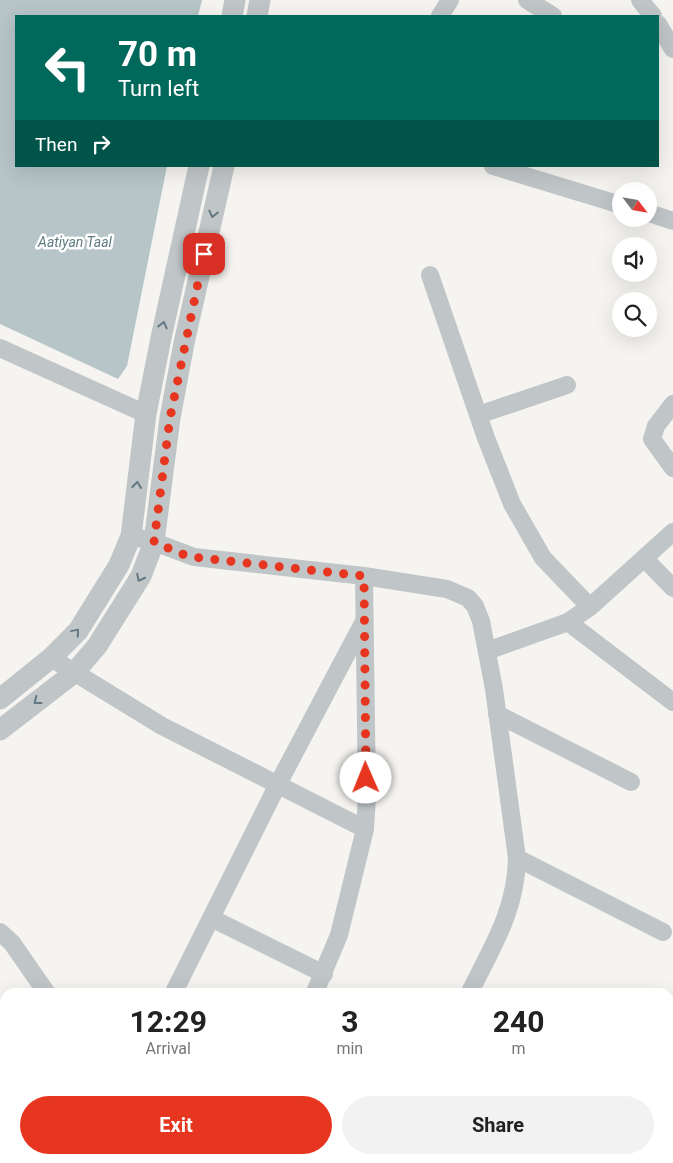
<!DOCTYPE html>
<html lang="en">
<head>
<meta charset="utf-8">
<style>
  :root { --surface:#fff; --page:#f2f2f2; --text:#222; --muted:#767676; --accent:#e6361f }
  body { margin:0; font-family:Roboto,sans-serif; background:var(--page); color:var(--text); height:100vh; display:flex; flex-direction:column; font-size:19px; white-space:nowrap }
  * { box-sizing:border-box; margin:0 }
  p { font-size:16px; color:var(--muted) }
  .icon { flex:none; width:28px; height:28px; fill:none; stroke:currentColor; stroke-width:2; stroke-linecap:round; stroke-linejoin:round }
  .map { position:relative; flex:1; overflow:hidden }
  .side { position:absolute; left:0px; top:988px; width:674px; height:176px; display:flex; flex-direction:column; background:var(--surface); border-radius:15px 15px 0 0; box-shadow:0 5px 20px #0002 }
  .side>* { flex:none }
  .top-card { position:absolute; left:15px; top:15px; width:644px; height:152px; border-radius:0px; box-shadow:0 5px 20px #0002; background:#00695c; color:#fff; overflow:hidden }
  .needle { width:32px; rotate:121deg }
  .tools { position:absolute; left:612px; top:182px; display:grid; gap:10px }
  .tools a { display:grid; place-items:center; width:45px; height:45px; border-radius:50%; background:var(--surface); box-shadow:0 5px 20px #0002; font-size:25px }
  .pin { position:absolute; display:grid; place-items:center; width:42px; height:42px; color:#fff; margin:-21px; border-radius:10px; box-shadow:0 2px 8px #0006 }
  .me { position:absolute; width:55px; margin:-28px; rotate:359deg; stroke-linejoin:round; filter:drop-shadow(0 0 4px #0008) }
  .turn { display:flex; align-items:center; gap:18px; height:105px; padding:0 20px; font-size:22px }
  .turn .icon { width:65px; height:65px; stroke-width:2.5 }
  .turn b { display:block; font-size:35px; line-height:42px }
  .then { display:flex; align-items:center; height:48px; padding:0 20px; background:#0003; gap:10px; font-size:19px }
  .eta { display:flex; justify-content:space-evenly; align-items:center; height:85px; text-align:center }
  .eta b { font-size:30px; font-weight:700; line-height:35px }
  .primary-button { display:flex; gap:10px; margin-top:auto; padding:10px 20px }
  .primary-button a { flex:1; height:58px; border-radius:30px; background:var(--accent); color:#fff; font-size:20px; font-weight:700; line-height:58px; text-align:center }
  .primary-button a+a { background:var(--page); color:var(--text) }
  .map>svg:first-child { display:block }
  .water { fill:#b7c5c8 }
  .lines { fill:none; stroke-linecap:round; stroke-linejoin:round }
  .minor { stroke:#c0c5c7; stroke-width:18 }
  .tertiary { stroke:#c0c5c7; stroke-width:21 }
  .oneway { stroke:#637883 }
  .route { stroke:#e6361f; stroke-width:9; stroke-dasharray:0 16.2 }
  .labels { text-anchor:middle; stroke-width:5; stroke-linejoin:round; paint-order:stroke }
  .water-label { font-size:14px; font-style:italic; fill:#5f7b80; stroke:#fff }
</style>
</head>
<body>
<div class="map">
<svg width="673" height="1163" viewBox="0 0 673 1163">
  <rect width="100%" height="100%" fill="#f5f4f1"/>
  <path class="water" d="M0 0H202L198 16H16V166H167L127 366 118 379 0 324Z"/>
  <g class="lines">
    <path class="minor" d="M527 0 553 16
      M640 0 653 16
      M440 16 450 0
      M658 24 673 49
      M493 166 621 205
      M649 213 673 221
      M430 275 486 438 512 504 543 558 590 607
      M0 348 146 414
      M673 404 656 426 652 439 673 468
      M478 415 567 385
      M131 536 154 542 194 557 364 576 447 589 468 598 475 606 481 621 494 689 517 858C516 911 492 947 470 992
      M644 558 673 588
      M568 622 673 702
      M487 651 568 622 590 607 673 532
      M51 658 162 726 365 829
      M497 714 631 782
      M517 858 663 932
      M211 918 324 974
      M0 932 12 943 46 992
      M174 992 277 786 363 623
      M315 992 339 935 365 829 367 797 364 576
      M0 1127 5 1135
      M565 1159 569 1163
      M23 1163 30 1159"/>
    <path class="tertiary" d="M232 16 235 0
      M257 16 260 0
      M0 699 51 658 78 631 119 565 131 536 146 414 161 338 199 166
      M0 730 74 673 97 646 141 576 154 542 170 418 184 343 224 166"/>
  </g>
  <defs><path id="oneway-chevron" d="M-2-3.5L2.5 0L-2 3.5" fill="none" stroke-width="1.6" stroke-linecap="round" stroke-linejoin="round" transform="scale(1.25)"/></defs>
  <g class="oneway">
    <use href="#oneway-chevron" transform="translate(213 214) rotate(103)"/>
    <use href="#oneway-chevron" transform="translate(163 325) rotate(-77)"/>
    <use href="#oneway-chevron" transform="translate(137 485) rotate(-83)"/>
    <use href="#oneway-chevron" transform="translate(140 578) rotate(117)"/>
    <use href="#oneway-chevron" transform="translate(76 632) rotate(-50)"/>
    <use href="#oneway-chevron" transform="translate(37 701) rotate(143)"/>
  </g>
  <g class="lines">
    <path class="route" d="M204 254 170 418 154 542 187 556 201 558 364 576 366 778"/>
  </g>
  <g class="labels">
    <g class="water-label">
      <text x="75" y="247">Aatiyan Taal</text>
    </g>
  </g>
</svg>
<div class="tools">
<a><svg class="needle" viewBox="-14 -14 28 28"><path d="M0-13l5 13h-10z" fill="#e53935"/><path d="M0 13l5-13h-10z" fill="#767676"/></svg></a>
<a><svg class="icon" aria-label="sound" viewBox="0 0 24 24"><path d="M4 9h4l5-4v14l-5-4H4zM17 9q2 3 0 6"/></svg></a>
<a><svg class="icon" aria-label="search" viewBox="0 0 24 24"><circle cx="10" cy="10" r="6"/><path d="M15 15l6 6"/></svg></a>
</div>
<div class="pin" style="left:204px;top:254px;background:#d93025"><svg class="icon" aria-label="arrive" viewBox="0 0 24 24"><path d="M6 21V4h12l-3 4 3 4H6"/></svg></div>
<svg class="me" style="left:366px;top:778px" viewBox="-20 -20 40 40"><circle r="19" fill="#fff"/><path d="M0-13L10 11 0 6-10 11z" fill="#e6361f"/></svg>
<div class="top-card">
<div class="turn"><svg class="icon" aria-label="left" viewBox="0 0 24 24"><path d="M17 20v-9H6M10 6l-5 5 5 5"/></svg><div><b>70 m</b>Turn left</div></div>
<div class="then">Then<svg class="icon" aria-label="right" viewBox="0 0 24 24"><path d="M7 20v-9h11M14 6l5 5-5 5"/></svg></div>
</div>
<section class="side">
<div class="eta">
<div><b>12:29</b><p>Arrival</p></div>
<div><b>3</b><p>min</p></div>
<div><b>240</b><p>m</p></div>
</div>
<div class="primary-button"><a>Exit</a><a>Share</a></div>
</section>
</div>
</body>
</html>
